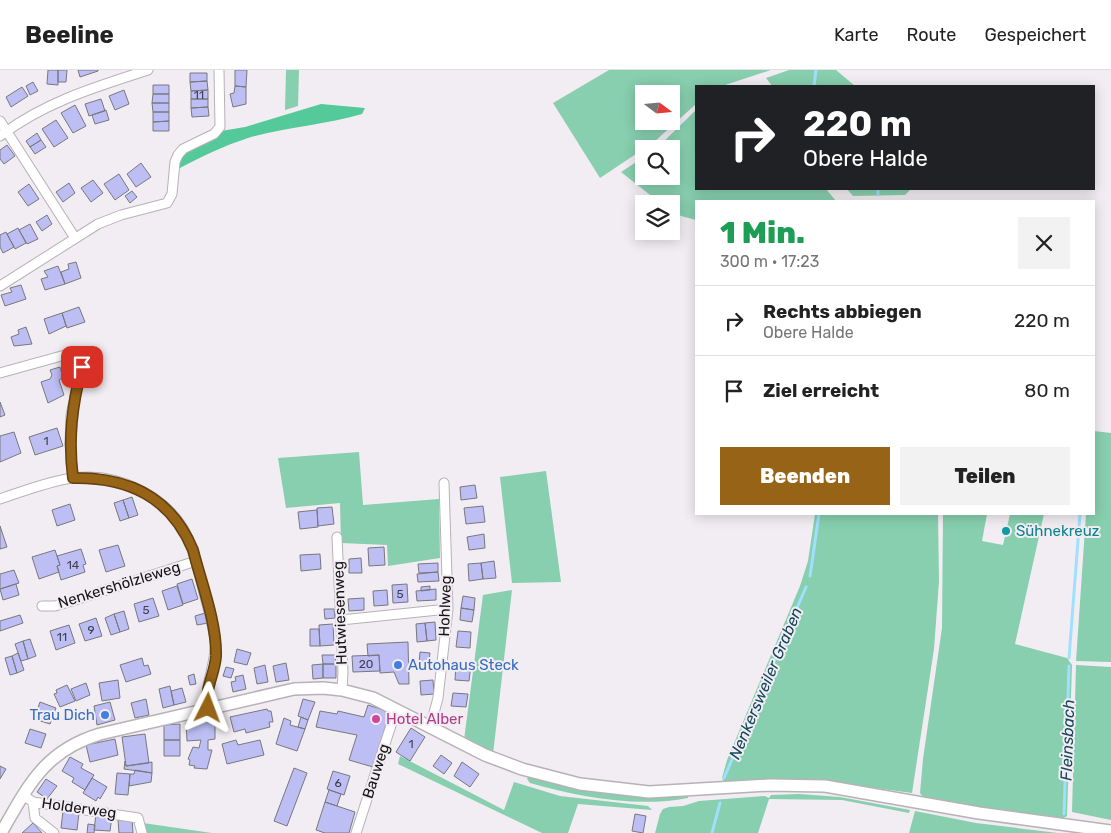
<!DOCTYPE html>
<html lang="de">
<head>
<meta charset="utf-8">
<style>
  :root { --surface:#fff; --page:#f2f2f2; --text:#222; --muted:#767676; --line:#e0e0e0; --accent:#966317 }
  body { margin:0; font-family:Rubik,sans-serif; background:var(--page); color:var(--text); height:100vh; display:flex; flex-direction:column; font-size:19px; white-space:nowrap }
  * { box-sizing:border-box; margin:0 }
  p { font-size:16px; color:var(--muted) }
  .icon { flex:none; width:28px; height:28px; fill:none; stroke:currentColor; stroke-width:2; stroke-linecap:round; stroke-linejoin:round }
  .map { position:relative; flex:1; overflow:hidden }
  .drawer { position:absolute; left:695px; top:130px; width:400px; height:315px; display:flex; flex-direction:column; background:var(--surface); border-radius:0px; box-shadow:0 2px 12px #0003 }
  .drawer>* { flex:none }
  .guide { position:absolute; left:695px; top:15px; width:400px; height:105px; border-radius:0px; box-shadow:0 2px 12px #0003; background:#202124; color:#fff; overflow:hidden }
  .needle { width:32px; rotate:106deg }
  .buttons { position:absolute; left:635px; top:15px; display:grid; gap:10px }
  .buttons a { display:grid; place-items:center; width:45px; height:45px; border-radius:0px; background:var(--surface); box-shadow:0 2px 12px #0003; font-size:25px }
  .pin { position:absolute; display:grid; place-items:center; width:42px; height:42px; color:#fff; margin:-21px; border-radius:10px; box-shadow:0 2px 8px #0006 }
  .me { position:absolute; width:55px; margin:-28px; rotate:3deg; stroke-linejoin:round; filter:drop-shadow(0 0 4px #0008) }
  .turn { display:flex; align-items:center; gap:18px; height:105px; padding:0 25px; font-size:22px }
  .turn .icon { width:65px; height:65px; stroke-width:2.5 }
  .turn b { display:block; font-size:35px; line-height:42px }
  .round { display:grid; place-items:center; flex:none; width:52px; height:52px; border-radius:0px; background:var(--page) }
  .summary { display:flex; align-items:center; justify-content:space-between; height:85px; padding:0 25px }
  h1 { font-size:30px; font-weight:800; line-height:38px; color:#1e9e55 }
  .cta { display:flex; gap:10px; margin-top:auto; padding:10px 25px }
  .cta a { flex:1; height:58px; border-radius:0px; background:var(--accent); color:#fff; font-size:20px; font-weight:800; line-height:58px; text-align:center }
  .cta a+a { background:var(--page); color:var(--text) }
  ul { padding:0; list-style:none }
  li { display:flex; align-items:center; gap:15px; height:70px; padding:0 25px; border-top:1px solid var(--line) }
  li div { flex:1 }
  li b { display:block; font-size:19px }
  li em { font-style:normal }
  header { display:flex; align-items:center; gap:30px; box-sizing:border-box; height:70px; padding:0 25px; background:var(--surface); border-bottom:1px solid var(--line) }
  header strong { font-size:24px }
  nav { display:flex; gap:28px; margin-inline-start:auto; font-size:18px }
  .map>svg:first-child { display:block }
  .green { fill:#87cfae; fill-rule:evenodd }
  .forest { fill:#54c99a }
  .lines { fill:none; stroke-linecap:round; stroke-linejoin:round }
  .stream { stroke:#a0dffd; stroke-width:3 }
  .building { fill:#bcbef4; stroke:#78787e }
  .minor-casing { stroke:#b7b2b7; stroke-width:11 }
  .tertiary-casing { stroke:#b7b2b7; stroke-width:14 }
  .minor { stroke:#fff; stroke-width:9 }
  .tertiary { stroke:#fff; stroke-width:11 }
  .route-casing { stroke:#62400f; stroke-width:12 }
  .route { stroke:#966317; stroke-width:9 }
  .culture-dot { fill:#0f9aa8; stroke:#f2edf2; stroke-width:2 }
  .shop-dot { fill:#3f7fe0; stroke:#f2edf2; stroke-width:2 }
  .hotel-dot { fill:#d1479c; stroke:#f2edf2; stroke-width:2 }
  .labels { text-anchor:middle; stroke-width:4; stroke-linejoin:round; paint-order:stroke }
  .number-label { font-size:12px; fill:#3f3e4d }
  .culture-label { font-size:15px; fill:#0d838f; stroke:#f2edf2; text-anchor:start }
  .street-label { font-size:15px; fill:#151315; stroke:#f2edf2 }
  .shop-label { font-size:15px; fill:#366cbe; stroke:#f2edf2; text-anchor:start }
  .hotel-label { font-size:15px; fill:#b23c85; stroke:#f2edf2; text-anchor:start }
  .water-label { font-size:16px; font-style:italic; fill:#15475b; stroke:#f2edf2 }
</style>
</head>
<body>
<header>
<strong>Beeline</strong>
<nav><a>Karte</a><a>Route</a><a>Gespeichert</a></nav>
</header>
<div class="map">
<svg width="1111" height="763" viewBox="0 0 1111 763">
  <rect width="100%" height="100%" fill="#f2edf2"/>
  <path class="green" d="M286 0H299L298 36 285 40Z
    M609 0H771L722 16H696V34L654 72 600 108 553 33ZM644 24H671V51H644Z
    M789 0H836L855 16H772L766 8Z
    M696 40V119H826L836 131H696V150L681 146 671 140V134L659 132 621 102 644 87V106H671V79H656Z
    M847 119H911L905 125 853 126Z
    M1094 361 1111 363V592L1076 591 1086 444H1094Z
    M359 382 363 435 439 429 440 488 388 496 387 475 341 473 340 433 286 438 278 388Z
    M546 401 561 512 512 513 500 407Z
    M815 444H938L939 511 934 579 912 723 815 710 725 714 722 708 727 690 800 516 808 491Z
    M943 444H987L982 471 1003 475 1010 444H1044L1015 574 1067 588 1072 595 1067 746 1062 749 983 739 923 727 920 723 923 689 942 558Z
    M512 520 493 684 464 670 483 525Z
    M1076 595 1111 597V750L1072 742Z
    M400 686 504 740 514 712 560 726 648 736 652 740 578 734 568 763H542L398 694Z
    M529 706C582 722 633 728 688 726V728C637 738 579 727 530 713L527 709Z
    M799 724 840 727 910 740 909 743 842 730 769 729 758 763H655L660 744 663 739 669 737 683 736 699 731 765 726 769 728 771 725Z
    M915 741 976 753 1058 763H909Z
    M143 753 212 763H146Z"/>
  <path class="forest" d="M321 34 365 38 362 44C325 55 286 57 248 68 223 76 201 87 178 99L180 86 221 61 245 57Z"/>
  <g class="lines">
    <path class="stream" d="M814 16 816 0
      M878 124V119
      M810 506 819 444
      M1069 588 1080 444
      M724 708 806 517
      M1064 744 1069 596
      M712 763 720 733"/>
  </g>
  <path class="building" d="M48 0H58V15L47 14Z
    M58 0H67L66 12H58Z
    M78 0H98V1L80 7Z
    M235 0H247L246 17 235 16Z
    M190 3H207V11L190 12Z
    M207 11 208 20 191 21 190 12Z
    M33 12 38 21 30 25 26 16Z
    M153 15H169V24H153Z
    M235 16 246 17V34L233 37 230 24 234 23Z
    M22 17 28 26 11 37 6 27Z
    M124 20 129 34 115 40 109 26Z
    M208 20V29H191V21Z
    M153 24H169V33H152Z
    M101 29 105 41 89 46 85 34Z
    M191 29H208V37L191 38Z
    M152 33H169V42H153Z
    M75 35 86 56 73 63 61 43Z
    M208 37 209 46 192 47 191 38Z
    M106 40 109 50 95 54 92 45Z
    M153 42H169V51L153 52Z
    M56 50 68 68 54 77 42 59Z
    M169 51V61H153V52Z
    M37 63 41 70 30 77 26 71Z
    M41 70 46 77 35 84 30 77Z
    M7 75 15 86 4 94 0 89V80Z
    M141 93 151 107 136 117 127 104Z
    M119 104 129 120 115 130 104 114Z
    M93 110 103 123 91 132 81 118Z
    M69 113 75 123 63 132 56 122Z
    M29 114 39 129 28 136 18 122Z
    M132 121 137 127 130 133 125 126Z
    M47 145 52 154 42 161 36 152Z
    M30 154 38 169 27 174 19 160Z
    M18 158 26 173 15 179 7 164Z
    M6 162 14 177 3 183 0 177V165Z
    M76 192 81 208 65 214 61 202 69 199 68 194Z
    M58 196 65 214 45 220 41 209 48 207 44 201Z
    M21 215 26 229 5 236 1 225 12 222 10 218Z
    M79 237 85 252 67 258 62 243Z
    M62 243 66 256 49 264 44 249Z
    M26 257 32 274 14 276 11 267 19 264 18 260Z
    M60 297 63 308 59 310 64 325 48 333 41 312 50 309 52 305 50 300Z
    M0 332 5 345 0 347Z
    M57 358 63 376 35 385 29 367Z
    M14 362 21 383 0 392V366Z
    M475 415 477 428 461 430 460 417Z
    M132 427 138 445 129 448 123 430Z
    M123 430 129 448 120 451 114 433Z
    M70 434 75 450 57 456 52 440Z
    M483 436 485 452 466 454 464 438Z
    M332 437 334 454 318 456 317 438Z
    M317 440 318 457 300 459 298 442Z
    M0 456 7 477 0 479Z
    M484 464 485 478 469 480 467 467Z
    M118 475 125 496 106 502 99 480Z
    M384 477 385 495 369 496 368 478Z
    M81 479 86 494 83 495 85 502 61 510 57 496 60 495 57 486Z
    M55 480 60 495 57 496 59 502 39 509 32 487Z
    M320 484 321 499 301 501 300 485Z
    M361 488 362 503H349V489Z
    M494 491 496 508 483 509 481 493Z
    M438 493V502L419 503 418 494Z
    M481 493 483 509 469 511 468 494Z
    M14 500 19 513 0 519V504Z
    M438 502 439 511 418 512 417 504Z
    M192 509 198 529 183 534 177 514Z
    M16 514 19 525 3 530 0 519Z
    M407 514 408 532 393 533 392 515Z
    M177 516 183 535 168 540 162 521Z
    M430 516V520L421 521V517Z
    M436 519V530L417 531 416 521Z
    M387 520 388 535 374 536 373 521Z
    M463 526 475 528 474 540 461 538Z
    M153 528 159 546 139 552 134 534Z
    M364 528V540L349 541 348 529Z
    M461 538 474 540 472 552 460 550Z
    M324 539H334L335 548 325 549Z
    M124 541 129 559 120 562 114 544Z
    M205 543 208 553 197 555 195 546Z
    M114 544 120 562 111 565 105 548Z
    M20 545 23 553 0 561V551Z
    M96 548 102 566 85 571 79 554Z
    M435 552 436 570 427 571 425 553Z
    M425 553 427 571 417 572 416 554Z
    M333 554 334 575 320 576 319 555Z
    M69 555 75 573 56 580 50 561Z
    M310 559H319L320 576H310Z
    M458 561 471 562 470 578 456 577Z
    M30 569 36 586 28 589 23 571Z
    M23 571 28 589 21 591 15 574Z
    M408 572 409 614H399L394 602 380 603 379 585 368 586 367 574Z
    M237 579 251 583 247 595 234 592Z
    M420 582 430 583 428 596 419 594Z
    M18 583 24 600 17 603 12 586Z
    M322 585H335L336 594H323Z
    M379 585 380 601 353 602 352 586Z
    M12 586 17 603 10 605 5 588Z
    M142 588 144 596 148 595 151 604 126 612 120 595Z
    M286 593 289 610 276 612 273 596Z
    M323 594V608L313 609 312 595Z
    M323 594H336V608H323Z
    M456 594 471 595 469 611 455 610Z
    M265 595 268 612 257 614 254 598Z
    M226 597 234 599 231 608 223 606Z
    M194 604 196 614 190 615 188 606Z
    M243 605 246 619 233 622 231 612 236 611 235 607Z
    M118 610 120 628 102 631 99 613Z
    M433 610 434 624 421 625 420 611Z
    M86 613 90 625 76 631 71 619Z
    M67 615 75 631 60 637 54 624 57 623 56 620Z
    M170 616 174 635 163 638 159 619Z
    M182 618 186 632 174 635 171 621Z
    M453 623 468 624 466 637 451 636Z
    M146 629 149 645 135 648 131 633Z
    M303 629 315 632 308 650 298 646Z
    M40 632 56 638 50 654 34 649Z
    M110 632 115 650 97 655 94 636Z
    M368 635 390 642 373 697 349 690 357 665 316 657 320 641 337 644 338 641 364 647Z
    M267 639 268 641H271L273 652H269L270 657 246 663 245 659 234 662 230 647Z
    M301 647 308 650 305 659 298 657Z
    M284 648 291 651 290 655 305 659 297 681 276 674Z
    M215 651V669L208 670V680H212L207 699 194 698 195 696 189 695 190 690 188 689 193 677 199 678 201 670 187 671 186 653Z
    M180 654V670H164V655Z
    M411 658 425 667 410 691 396 682Z
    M30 659 46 664 41 678 25 673Z
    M145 664 149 693 126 696 122 667Z
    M115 669 118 685 90 692 86 675Z
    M164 670H180V686H164Z
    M236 670 238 675 260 670 264 685 227 694 222 674Z
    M441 685 452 693 444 704 433 696Z
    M70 687 83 694 81 698 94 705 85 720 72 712 74 708 62 701Z
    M125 691 126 696 152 692V703L124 699Z
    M462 692 479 704 470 717 454 706Z
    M0 696 6 699 0 709Z
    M294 698 307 703 287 756 274 751Z
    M135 700 152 703 151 712 129 716 130 704H134Z
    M333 701 350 706 344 725 327 719Z
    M117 703 130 704 128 725 115 724Z
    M92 708 107 717 100 729 98 727 96 731 83 723Z
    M46 709 57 716 47 729 37 722Z
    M329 720 341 724 337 736 325 732Z
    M325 732 355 742 349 763H325L316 760Z
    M63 741 79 743 77 760 61 758Z
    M96 744 112 746 110 761 94 760Z
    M635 744 646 746 643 763 632 761Z
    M132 749 133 763H119L118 750Z
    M33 753 42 763H22Z
    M88 754 95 755 94 763H87Z"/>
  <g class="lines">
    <defs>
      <path id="minor" d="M0 51 75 168
        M0 66C45 32 95 17 148 0
        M0 216 98 154 121 145 167 133 172 124 175 92 178 85 183 79 214 64 220 57 219 0
        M0 303 65 285H78L83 290 71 345 70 374 73 408
        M0 429C24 421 49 411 73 408 117 402 169 426 188 468 196 485 199 504 204 523 208 538 213 555 215 571 217 594 203 616 208 638
        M337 467 343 602 342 620
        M42 536H55L72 531 196 491
        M341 550 448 539
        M430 658 438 628 448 539 444 413
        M23 725 33 732 138 748 142 763
        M33 732 35 748 54 763
        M356 763 396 640"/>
      <path id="tertiary" d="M1 763C28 716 44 681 100 664L294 619 323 618 342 620 373 628 485 685 522 699 580 714 649 722 770 715 825 716 979 743 1111 761"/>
    </defs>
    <use href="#minor" class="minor-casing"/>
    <use href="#tertiary" class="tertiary-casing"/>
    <use href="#minor" class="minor"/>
    <use href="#tertiary" class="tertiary"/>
  </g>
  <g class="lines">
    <defs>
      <path id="route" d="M82 297C72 335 68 369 73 408 129 407 171 427 193 480 201 512 217 553 216 586 215 604 204 619 208 638"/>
    </defs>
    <use href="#route" class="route-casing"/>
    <use href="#route" class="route"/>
  </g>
  <circle class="culture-dot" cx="1006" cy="461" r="5"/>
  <g class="shop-dot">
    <circle cx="398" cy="595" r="5"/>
    <circle cx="105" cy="645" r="5"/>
  </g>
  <circle class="hotel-dot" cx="376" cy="649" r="5"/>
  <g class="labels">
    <g class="number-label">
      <text x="199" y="29">11</text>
      <text x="46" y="375">1</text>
      <text x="73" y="499">14</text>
      <text x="400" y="528">5</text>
      <text x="146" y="544">5</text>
      <text x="91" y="564">9</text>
      <text x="62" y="571">11</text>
      <text x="366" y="598">20</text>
      <text x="411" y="678">1</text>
      <text x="338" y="717">6</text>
    </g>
    <g class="culture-label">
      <text x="1016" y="466">Sühnekreuz</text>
    </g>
    <g class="street-label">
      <text transform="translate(119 515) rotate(-17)" y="5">Nenkershölzleweg</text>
      <text transform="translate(445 536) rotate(-88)" y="5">Hohlweg</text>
      <text transform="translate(340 543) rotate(-92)" y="5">Hutwiesenweg</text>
      <text transform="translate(376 701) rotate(-72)" y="5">Bauweg</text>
      <text transform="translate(79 738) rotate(8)" y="5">Holderweg</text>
    </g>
    <g class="shop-label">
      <text x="408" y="600">Autohaus Steck</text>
      <text x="95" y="650" text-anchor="end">Trau Dich</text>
    </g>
    <g class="hotel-label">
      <text x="386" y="654">Hotel Alber</text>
    </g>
    <g class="water-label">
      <text transform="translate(765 613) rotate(-67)" y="6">Nenkersweiler Graben</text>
      <text transform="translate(1067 670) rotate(-88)" y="6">Fleinsbach</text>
    </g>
  </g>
</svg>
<div class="buttons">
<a><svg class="needle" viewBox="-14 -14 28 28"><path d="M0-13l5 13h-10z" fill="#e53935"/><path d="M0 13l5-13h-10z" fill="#767676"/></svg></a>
<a><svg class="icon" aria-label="search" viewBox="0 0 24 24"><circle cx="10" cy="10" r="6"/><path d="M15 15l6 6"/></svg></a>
<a><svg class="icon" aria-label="layers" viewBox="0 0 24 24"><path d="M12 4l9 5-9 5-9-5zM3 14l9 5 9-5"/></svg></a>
</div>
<div class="pin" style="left:82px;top:297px;background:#d93025"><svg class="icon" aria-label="arrive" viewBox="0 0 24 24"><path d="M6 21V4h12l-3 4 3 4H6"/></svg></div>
<svg class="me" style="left:208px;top:638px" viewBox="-20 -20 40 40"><path d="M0-17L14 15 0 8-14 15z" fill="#966317" stroke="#fff" stroke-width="4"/></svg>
<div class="guide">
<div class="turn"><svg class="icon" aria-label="right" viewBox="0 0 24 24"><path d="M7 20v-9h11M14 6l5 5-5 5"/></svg><div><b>220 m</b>Obere Halde</div></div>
</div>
<section class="drawer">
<div class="summary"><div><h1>1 Min.</h1><p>300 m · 17:23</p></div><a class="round"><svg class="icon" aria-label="close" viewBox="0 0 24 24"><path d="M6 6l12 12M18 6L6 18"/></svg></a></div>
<ul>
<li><svg class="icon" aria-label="right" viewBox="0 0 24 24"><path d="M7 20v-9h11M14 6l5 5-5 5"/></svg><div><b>Rechts abbiegen</b><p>Obere Halde</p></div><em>220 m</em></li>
<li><svg class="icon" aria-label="arrive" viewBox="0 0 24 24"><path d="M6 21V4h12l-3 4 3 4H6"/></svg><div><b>Ziel erreicht</b></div><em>80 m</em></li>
</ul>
<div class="cta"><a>Beenden</a><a>Teilen</a></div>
</section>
</div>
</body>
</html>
